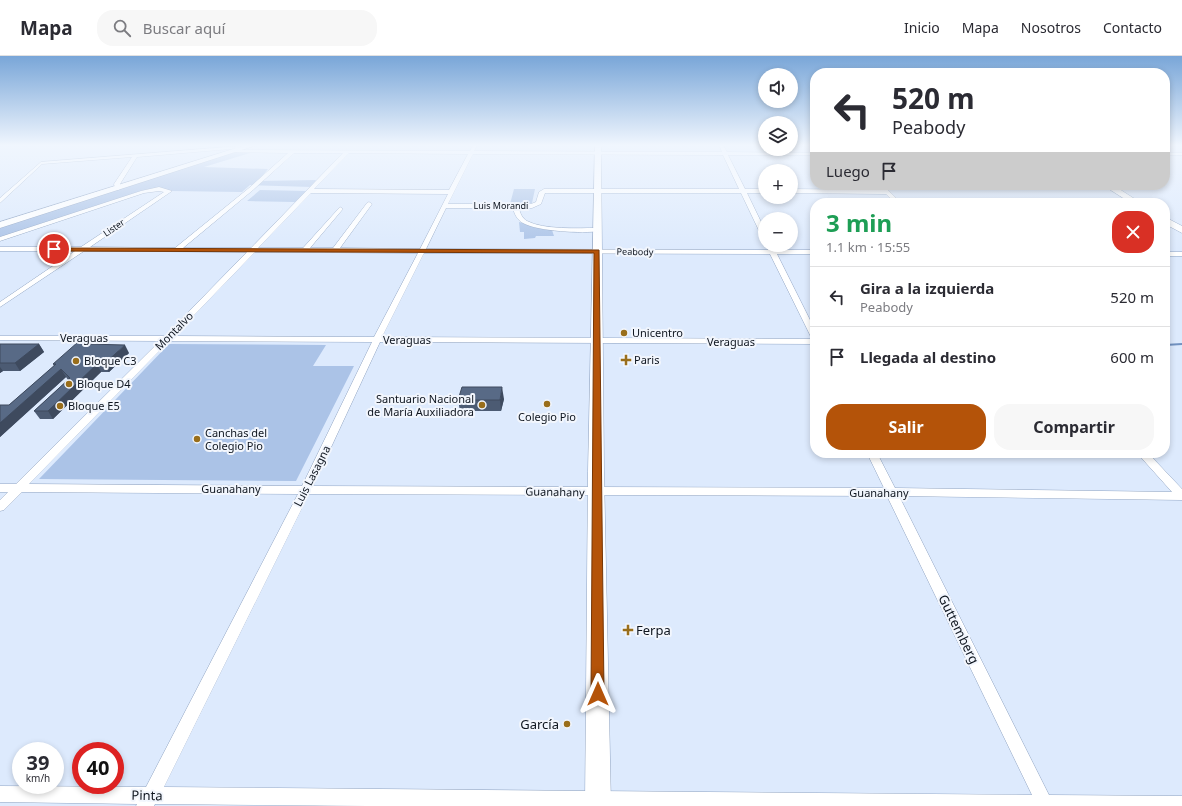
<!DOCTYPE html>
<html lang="es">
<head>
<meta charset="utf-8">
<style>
  :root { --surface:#fff; --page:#f7f7f7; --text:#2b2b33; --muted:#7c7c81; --line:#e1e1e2; --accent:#b45309 }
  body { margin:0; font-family:"Noto Sans",sans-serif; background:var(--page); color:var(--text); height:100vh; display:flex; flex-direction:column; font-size:15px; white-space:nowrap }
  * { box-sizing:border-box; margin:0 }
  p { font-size:13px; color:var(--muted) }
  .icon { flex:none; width:22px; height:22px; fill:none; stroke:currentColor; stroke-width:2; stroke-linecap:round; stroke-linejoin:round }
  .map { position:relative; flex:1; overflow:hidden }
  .panel { position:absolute; left:810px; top:142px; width:360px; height:260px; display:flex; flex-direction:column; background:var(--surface); border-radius:16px; box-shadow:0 2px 6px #0003 }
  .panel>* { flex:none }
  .hud { position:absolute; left:810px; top:12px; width:360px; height:122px; border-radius:16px; box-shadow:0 2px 6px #0003; background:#fff; color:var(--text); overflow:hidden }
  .buttons { position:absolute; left:758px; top:12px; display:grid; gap:8px }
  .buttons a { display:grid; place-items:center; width:40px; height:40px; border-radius:50%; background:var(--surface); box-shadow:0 2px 6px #0003; font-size:20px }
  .speed { position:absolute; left:12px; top:686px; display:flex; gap:8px; font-size:20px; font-weight:700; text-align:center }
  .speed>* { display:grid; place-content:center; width:52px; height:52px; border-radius:50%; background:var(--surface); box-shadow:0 2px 6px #0003; line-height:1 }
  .speed small { font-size:10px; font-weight:400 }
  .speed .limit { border:6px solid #d22; background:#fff; color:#111 }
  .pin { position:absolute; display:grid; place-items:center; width:34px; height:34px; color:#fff; margin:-17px; border:2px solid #fff; border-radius:50%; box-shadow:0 1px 4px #0007 }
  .me { position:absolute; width:44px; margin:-22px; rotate:0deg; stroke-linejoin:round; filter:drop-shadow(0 0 3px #0008) }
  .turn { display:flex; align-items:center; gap:14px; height:84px; padding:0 16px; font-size:18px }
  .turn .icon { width:52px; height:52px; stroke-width:2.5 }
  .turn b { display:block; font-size:28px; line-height:34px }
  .then { display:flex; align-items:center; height:38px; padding:0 16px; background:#0003; gap:8px; font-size:15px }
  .round { display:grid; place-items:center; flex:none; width:42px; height:42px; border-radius:16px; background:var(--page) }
  .overview { display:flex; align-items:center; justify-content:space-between; height:68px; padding:0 16px }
  h1 { font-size:24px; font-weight:700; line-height:30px; color:#1e9e55 }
  .action { display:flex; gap:8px; margin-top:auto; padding:8px 16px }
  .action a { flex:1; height:46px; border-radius:16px; background:var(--accent); color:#fff; font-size:16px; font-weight:700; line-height:46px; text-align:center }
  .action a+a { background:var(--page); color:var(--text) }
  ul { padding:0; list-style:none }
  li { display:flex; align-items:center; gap:12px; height:60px; padding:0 16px; border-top:1px solid var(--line) }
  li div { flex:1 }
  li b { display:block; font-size:15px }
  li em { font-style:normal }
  header { display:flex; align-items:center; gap:24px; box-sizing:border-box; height:56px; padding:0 20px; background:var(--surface); border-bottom:1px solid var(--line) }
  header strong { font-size:19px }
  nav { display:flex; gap:22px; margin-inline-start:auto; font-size:14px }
  .search { width:280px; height:36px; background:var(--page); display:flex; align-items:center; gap:10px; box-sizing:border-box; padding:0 14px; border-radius:16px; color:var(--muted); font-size:15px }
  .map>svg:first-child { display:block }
  .green { fill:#abc3e7 }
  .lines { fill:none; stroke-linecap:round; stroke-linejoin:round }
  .stream { stroke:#7292c1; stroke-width:2 }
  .street-casing { stroke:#90a4c2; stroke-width:1 }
  .secondary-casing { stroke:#90a4c2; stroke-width:1 }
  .street { fill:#fff; fill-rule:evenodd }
  .secondary { fill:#fff; fill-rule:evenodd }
  .wall { fill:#4c5b73 }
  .shaded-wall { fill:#3e4a5e }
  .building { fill:#586a86; stroke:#3e4a5e }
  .route { fill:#b45309; stroke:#753606 }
  .poi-dot { fill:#996e1b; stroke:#f2f6fd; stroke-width:1.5 }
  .labels { text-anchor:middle; stroke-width:4; stroke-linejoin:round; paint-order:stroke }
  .far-street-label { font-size:9px; fill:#0e151f; stroke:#f2f6fd }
  .street-label { font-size:11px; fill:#0e151f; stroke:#f2f6fd }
  .poi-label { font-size:11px; fill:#0e151f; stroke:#f2f6fd; text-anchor:start }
  .near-street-label { font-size:13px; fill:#0e151f; stroke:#f2f6fd }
  .near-poi-label { font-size:13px; fill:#0e151f; stroke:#f2f6fd; text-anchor:start }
</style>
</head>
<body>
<header>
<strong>Mapa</strong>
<div class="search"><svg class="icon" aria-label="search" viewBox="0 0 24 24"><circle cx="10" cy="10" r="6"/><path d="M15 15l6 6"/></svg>Buscar aquí</div>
<nav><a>Inicio</a><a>Mapa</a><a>Nosotros</a><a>Contacto</a></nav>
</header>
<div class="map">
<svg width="1182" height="750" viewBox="0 0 1182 750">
  <rect width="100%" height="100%" fill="#ddeafd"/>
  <path class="green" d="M233 96 250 97 204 111 268 113 258 125 316 124 312 131 250 129 242 136 171 135 151 133 144 134 0 181V170Z
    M514 133H535L532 147 510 148Z
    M260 134 307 135 295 146 247 145Z
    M519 166 552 174 554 180H536L535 182 524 183V176H520Z
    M169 288 326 289 313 310H354L296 425 39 423Z"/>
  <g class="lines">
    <path class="stream" d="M1165 289 1182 288"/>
    <defs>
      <path id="street" d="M473 89H477L474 95 722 96 719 89H723L727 96 815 97V99H728L745 133H765V137H747L765 174V183L762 181 741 137H545L541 148 532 152H519C520 157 522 162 527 165 544 174 578 172 597 172L599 173V175C584 178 536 175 523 167 517 164 514 157 513 152H446L426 193 768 194 767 191 770 189 772 190 775 194H815V198H777L815 274V288L380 286 313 430 884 432 867 397H877L895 432 1172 436 1137 397H1148L1182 433V444L899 440 1049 739 1182 740V750H368L155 748 154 750H136L137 748 0 746V730L146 731 298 438 22 436 4 454 0 455V444L8 436H0V428H16L160 285 0 284V280H165L247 196 84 195 0 251V246L75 195H0V191H81L164 136 159 135 144 137 0 185V181L141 135 159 131 172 135 90 191 175 192 249 132 288 97 232 96 230 94 470 95ZM294 97H343L251 192H183L253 134ZM349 97 468 98 449 134 314 133ZM473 98 723 99 739 133H544L539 136 536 146 531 148H448ZM311 137 448 138 420 193 340 192 372 148 369 146 367 147 333 192H310L342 154 343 153 340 151 303 192H258ZM255 196 418 197 374 281 174 280ZM424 197 770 198 812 283 382 281ZM169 285 372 286 302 430 29 428ZM309 438 887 440 1032 739 164 731Z
        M240 90 242 92 137 101 120 128 121 132 118 134 115 132 114 128 132 101 42 108 0 147V142L41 106Z
        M1165 97H1182V99H1165Z
        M877 129H883L901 147H895L886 138 791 137V133L882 134Z
        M1165 196H1182V200H1165Z"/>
      <path id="secondary" d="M246 89H257L0 172V166Z
        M595 89H601L604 416 611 750H585L588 416Z
        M1103 129H1113L1141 147H1131Z
        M1165 161 1182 170V177L1165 168Z"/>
    </defs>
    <use href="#street" class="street-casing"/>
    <use href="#secondary" class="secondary-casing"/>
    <use href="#street" class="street"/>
    <use href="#secondary" class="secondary"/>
  </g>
  <path class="wall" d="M0 288H39L44 296 20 315H3L0 317Z
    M90 288 129 297 109 316H101L53 363H40L34 355 68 324 66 321 0 381V349H9L54 310 53 308Z
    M504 343 501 355H460L458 344Z"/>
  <path class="shaded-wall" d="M39 288 44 296 20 315 15 307Z
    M125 289 129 297 109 316 104 308Z
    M97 308 101 316 53 363 48 355Z
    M0 311 3 315 0 317Z
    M61 313 66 321 0 381V367Z
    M502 331 504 343 501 355 500 344Z"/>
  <path class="building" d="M78 286H89L86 288 125 289 104 308H97L48 355H34L70 322 61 313 0 367V349H9L56 308H53Z
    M0 288H39L15 307H0Z
    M462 331H502L500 344H458Z"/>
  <linearGradient id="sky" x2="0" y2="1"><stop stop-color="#79a6d8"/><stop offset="0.46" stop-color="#f0f6fe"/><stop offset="1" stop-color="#f0f6fe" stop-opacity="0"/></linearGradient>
  <rect width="1182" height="194" fill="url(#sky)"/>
  <path class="route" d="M52 192 599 194 604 638 602 642 598 644 593 642 591 638 594 197 54 195 52 193Z"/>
  <g class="poi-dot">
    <circle cx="624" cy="277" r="4"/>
    <path d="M624 298h4v4h4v4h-4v4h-4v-4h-4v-4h4z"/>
    <circle cx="76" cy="305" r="4"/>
    <circle cx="69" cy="328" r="4"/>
    <circle cx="547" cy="348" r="4"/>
    <circle cx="482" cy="349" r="4"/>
    <circle cx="60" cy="350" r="4"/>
    <circle cx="197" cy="383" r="4"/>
    <path d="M626 568h4v4h4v4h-4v4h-4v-4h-4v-4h4z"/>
    <circle cx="567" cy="668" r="4"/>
  </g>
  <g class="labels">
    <g class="far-street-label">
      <text x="501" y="153">Luis Morandi</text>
      <text transform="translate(114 172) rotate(-34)" y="3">Lister</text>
      <text transform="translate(635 196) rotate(1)" y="3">Peabody</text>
    </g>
    <g class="street-label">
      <text transform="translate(174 275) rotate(-45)" y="4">Montalvo</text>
      <text x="84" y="286">Veraguas</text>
      <text x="407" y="288">Veraguas</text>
      <text x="731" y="290">Veraguas</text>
      <text transform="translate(312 420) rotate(-63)" y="4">Luis Lasagna</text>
      <text x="231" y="437">Guanahany</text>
      <text transform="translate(555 436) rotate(1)" y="4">Guanahany</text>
      <text x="879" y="441">Guanahany</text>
    </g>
    <g class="poi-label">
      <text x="632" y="281">Unicentro</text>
      <text x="634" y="308">Paris</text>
      <text x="84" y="309">Bloque C3</text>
      <text x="77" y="332">Bloque D4</text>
      <text x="474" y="347" text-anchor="end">Santuario Nacional<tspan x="474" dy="13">de María Auxiliadora</tspan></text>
      <text x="68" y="354">Bloque E5</text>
      <text x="547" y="365" text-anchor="middle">Colegio Pio</text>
      <text x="205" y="381">Canchas del<tspan x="205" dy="13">Colegio Pio</tspan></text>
    </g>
    <g class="near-street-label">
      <text transform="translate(959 573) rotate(64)" y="5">Guttemberg</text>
      <text transform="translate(147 739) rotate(1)" y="5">Pinta</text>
    </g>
    <g class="near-poi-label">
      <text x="636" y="579">Ferpa</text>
      <text x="559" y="673" text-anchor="end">García</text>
    </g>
  </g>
</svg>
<div class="buttons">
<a><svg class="icon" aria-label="sound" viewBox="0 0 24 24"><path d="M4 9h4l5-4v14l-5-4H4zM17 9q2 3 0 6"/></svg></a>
<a><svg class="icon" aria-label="layers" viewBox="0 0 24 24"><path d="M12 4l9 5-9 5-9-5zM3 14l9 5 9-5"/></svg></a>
<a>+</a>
<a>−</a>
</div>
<div class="speed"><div>39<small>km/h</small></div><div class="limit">40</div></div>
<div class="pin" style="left:54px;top:193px;background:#d93025"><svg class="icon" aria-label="arrive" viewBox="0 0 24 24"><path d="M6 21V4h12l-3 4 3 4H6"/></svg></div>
<svg class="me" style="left:598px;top:638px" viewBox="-20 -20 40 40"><path d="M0-17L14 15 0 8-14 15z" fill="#b45309" stroke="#fff" stroke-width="4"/></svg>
<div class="hud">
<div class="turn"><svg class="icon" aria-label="left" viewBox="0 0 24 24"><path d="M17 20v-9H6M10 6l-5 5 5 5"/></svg><div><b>520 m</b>Peabody</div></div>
<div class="then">Luego<svg class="icon" aria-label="arrive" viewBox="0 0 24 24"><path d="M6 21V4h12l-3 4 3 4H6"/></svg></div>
</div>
<section class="panel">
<div class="overview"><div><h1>3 min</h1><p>1.1 km · 15:55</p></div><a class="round" style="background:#d93025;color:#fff"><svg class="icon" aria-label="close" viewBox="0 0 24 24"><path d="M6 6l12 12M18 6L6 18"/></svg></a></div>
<ul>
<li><svg class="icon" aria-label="left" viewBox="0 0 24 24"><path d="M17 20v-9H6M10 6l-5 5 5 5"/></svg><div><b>Gira a la izquierda</b><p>Peabody</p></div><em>520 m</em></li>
<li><svg class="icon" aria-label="arrive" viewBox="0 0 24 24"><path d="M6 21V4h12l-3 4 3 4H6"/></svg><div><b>Llegada al destino</b></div><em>600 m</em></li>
</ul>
<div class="action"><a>Salir</a><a>Compartir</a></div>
</section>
</div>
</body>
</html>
